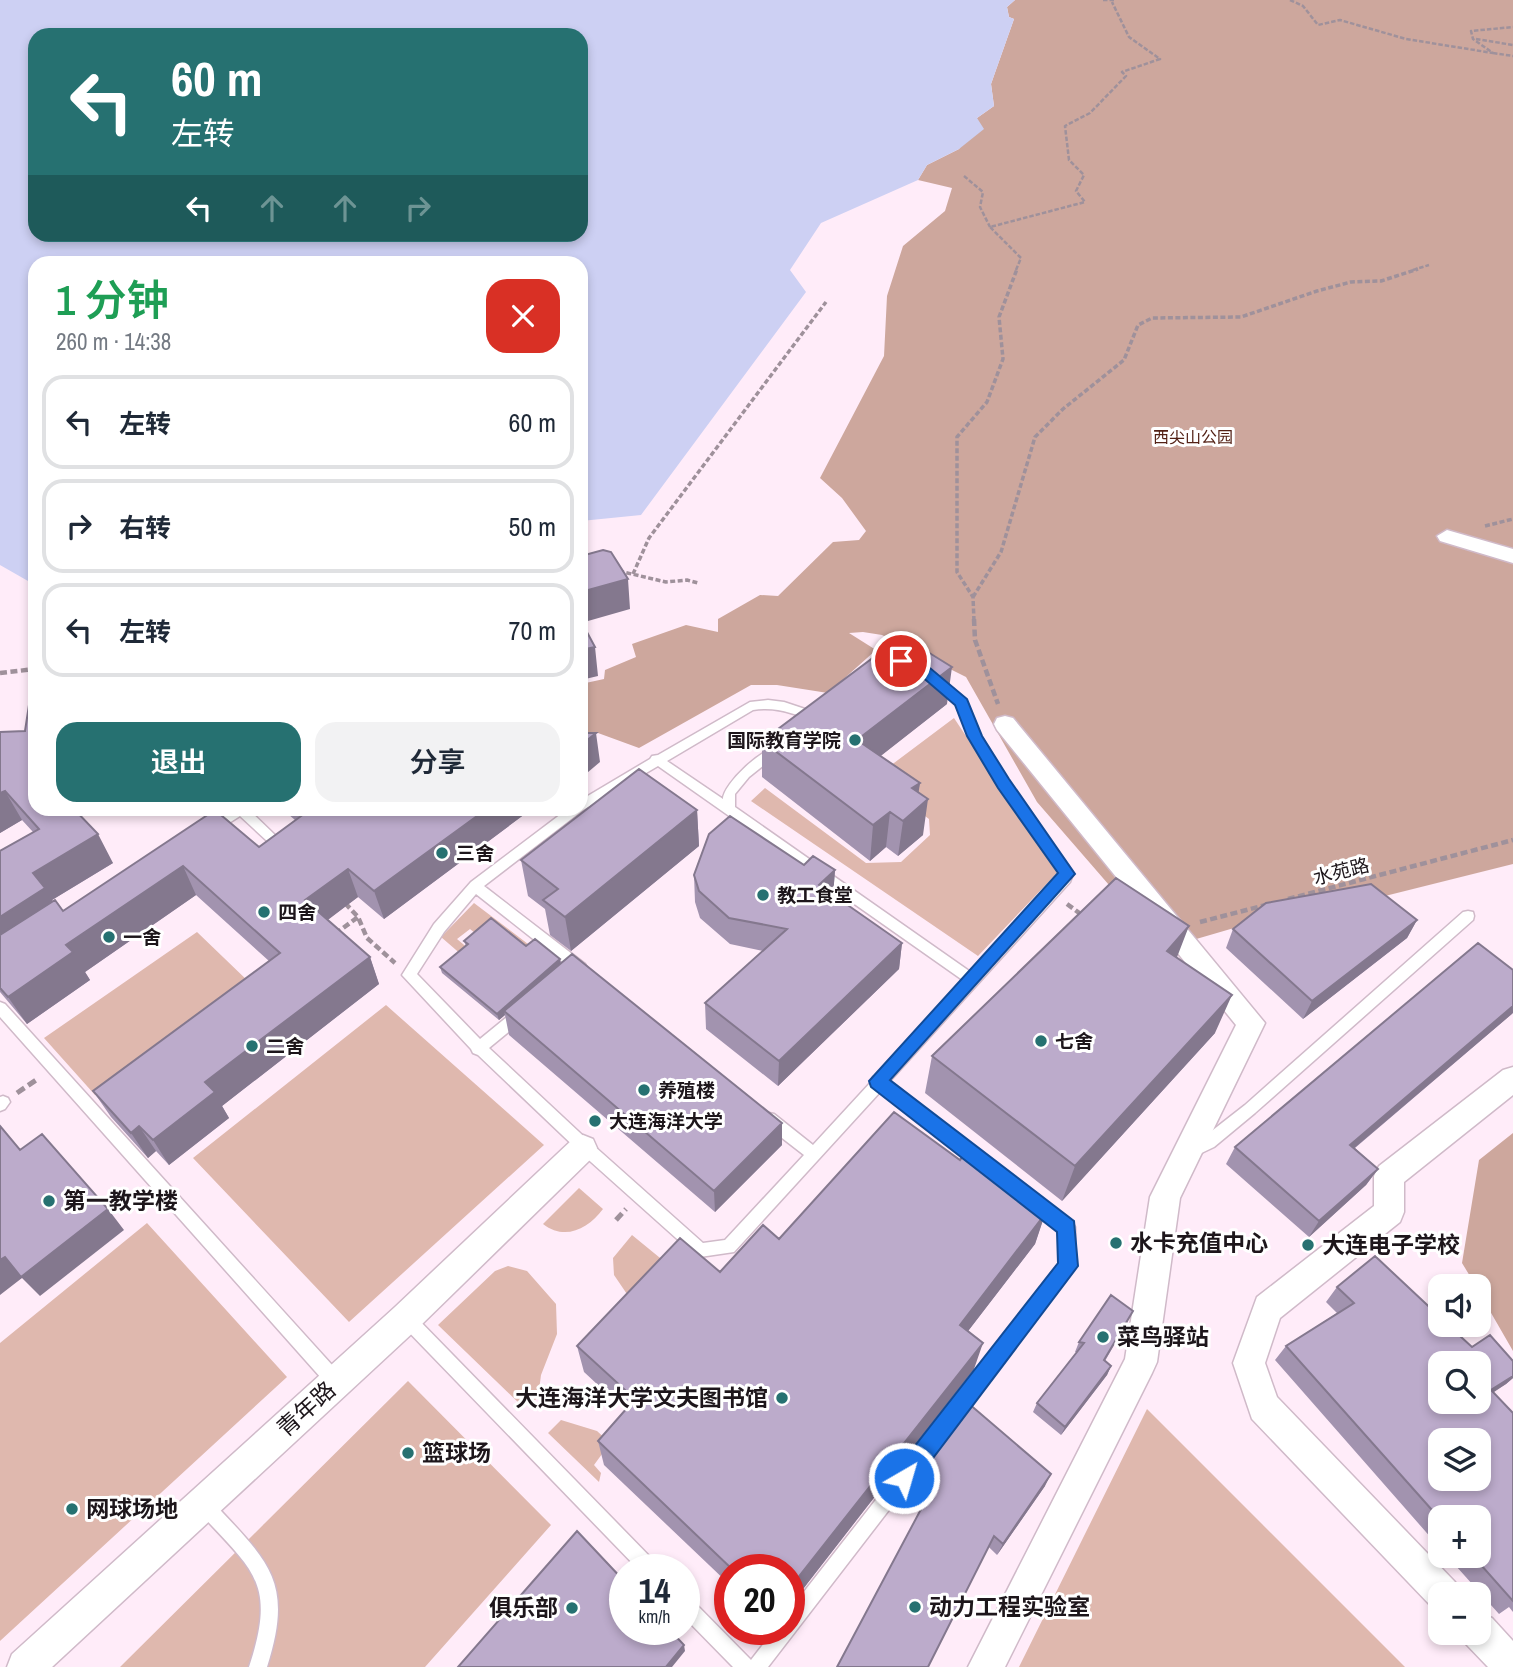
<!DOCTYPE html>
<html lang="zh">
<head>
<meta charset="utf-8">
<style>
  :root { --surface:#fff; --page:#f2f2f3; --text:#1f2937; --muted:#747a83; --line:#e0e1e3; --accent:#267171 }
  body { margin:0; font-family:"Archivo Narrow","Noto Sans SC",sans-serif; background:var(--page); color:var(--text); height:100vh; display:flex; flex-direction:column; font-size:26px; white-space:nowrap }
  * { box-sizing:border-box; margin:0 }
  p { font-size:23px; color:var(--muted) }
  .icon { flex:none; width:38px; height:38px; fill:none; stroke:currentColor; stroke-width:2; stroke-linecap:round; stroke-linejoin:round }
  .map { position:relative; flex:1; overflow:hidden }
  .sheet { position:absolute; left:28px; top:256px; width:560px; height:560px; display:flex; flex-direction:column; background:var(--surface); border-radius:21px; box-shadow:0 4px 10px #0003 }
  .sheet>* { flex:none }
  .hud { position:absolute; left:28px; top:28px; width:560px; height:214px; border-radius:21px; box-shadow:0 4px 10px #0003; background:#267171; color:#fff; overflow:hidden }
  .buttons { position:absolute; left:1428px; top:1274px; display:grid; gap:14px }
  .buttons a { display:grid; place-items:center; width:63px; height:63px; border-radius:14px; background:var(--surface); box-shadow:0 4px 10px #0003; font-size:35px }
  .speed { position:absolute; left:609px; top:1554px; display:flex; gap:14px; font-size:35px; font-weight:700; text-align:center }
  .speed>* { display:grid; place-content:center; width:91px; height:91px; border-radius:50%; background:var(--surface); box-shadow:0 4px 10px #0003; line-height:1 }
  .speed small { font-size:18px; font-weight:400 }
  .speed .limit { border:10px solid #d22; background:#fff; color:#111 }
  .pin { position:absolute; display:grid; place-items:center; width:60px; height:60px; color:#fff; margin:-30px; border:4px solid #fff; border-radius:50%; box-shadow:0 2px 7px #0007 }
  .me { position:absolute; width:77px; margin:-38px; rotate:38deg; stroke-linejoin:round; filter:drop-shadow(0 0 5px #0008) }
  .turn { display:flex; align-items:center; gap:24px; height:147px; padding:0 28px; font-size:32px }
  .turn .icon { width:91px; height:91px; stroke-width:2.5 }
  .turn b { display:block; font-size:49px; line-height:60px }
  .lanes { display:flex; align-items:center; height:66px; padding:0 28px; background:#0003; justify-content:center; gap:35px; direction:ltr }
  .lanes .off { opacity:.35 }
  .round { display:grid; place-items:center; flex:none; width:74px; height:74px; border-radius:21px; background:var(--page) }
  .overview { display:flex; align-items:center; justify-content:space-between; height:119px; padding:0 28px }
  h1 { font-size:42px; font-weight:600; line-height:52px; color:#1e9e55 }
  .primary-button { display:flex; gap:14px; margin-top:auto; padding:14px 28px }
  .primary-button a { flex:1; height:80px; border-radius:21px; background:var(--accent); color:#fff; font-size:28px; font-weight:600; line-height:80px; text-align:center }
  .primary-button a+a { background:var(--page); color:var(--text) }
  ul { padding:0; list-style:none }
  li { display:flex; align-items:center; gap:21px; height:94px; margin:0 14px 10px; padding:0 14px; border:4px solid var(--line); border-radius:21px }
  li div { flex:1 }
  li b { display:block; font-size:26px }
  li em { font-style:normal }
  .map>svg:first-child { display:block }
  .green { fill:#dfb8ae }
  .forest { fill:#cda79d }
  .water { fill:#cdd0f3; fill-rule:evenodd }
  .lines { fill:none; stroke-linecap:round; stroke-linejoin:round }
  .lane-casing { stroke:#d0bac9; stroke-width:3 }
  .street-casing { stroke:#d0bac9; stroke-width:3 }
  .path-far3 { stroke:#9f919b; stroke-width:2.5; stroke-dasharray:4.5 2; stroke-linecap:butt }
  .path-far2 { stroke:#9f919b; stroke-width:3.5; stroke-dasharray:5 2.5; stroke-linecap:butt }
  .path-far1 { stroke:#9f919b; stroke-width:4.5; stroke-dasharray:7 3.5; stroke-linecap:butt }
  .path { stroke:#9f919b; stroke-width:5; stroke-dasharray:9 4.5; stroke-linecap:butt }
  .lane { fill:#fff; fill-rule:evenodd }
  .street { fill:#fff; fill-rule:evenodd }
  .wall { fill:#a293af }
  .shaded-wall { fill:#84788e }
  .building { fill:#bcabcb; stroke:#84788e; stroke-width:2; fill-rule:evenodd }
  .route { fill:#1a73e8; stroke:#114b97; stroke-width:2 }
  .poi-dot { fill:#267171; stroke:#fff; stroke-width:2.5 }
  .labels { text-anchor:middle; stroke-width:6; stroke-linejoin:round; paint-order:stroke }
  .far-park-label { font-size:16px; fill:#532115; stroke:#fff }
  .poi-label { font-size:19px; font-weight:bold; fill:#1d161b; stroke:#fff; text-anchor:start }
  .street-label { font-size:19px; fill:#1d161b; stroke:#fff }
  .near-poi-label { font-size:23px; font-weight:bold; fill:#1d161b; stroke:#fff; text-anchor:start }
  .near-street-label { font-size:23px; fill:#1d161b; stroke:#fff }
</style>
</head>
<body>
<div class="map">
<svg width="1513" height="1667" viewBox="0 0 1513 1667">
  <rect width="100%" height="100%" fill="#ffecf9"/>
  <path class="green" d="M954 718 1057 873 978 956 751 801 765 788 866 863 901 862 930 835 929 819 874 778Z
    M474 903 528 944 530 950 490 945 470 929 457 939 470 950 463 956 441 937Z
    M197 932 250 983 95 1095 44 1038Z
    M386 1005 544 1145 349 1322 193 1158Z
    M579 1188 603 1209C588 1229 565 1241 543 1224Z
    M147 1223 287 1377 0 1641V1343Z
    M632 1235 665 1262 631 1300 614 1275 613 1258Z
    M508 1266 527 1271 556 1304 557 1334 541 1375 538 1398 523 1407 438 1325 495 1271Z
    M408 1381 551 1525 425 1667H120Z
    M1147 1409 1405 1667H1019Z
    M561 1420 597 1431 610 1443 594 1465 601 1473 599 1482 548 1433Z"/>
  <path class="forest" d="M1015 0H1513V864L1361 902 1258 921 1186 942 1155 938 1037 802 966 677 882 635 863 632 849 633 876 650 828 693 777 685H751L639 748 598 733 581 739V684L604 679 605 670 636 657 632 644 686 625 718 632V619L760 595 778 596 833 542 859 540 866 531 842 498 820 478 884 356 887 296 903 246 945 211 952 188 918 180 927 165 959 149 977 118 994 106 991 84 1014 19 1009 17 1007 7Z
    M1513 1133V1351L1479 1292V1286H1476L1462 1263 1479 1160Z"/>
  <path class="water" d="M0 0H1015L1007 7 1009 17 1014 19 991 84 994 106 977 118 984 129 959 149 927 165 918 180 821 223 790 270 806 292 641 515 581 521V262H35V585L0 565ZM35 35H581V234H35Z"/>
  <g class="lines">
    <defs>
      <path id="lane" d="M936 677 940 678 965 700 981 736 1007 780 1073 874 1070 882 889 1082 985 1155 987 1160 985 1165 980 1167 975 1165 881 1091 734 1252 700 1257 695 1255 582 1154 478 1055 473 1053 471 1049 402 975 434 924 471 882 569 808H581V800L650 759 652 756 658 755 750 702 768 700 784 702 820 714 822 717 816 721C794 714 776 706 753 710L667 761 723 799C723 784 765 745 779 747L781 750 779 753 749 777 735 794V807L972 973 1061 875 999 786 969 736 956 705 932 684 930 681ZM658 766 964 981 878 1075 873 1077 871 1082 813 1145 774 1114 769 1113 764 1114 762 1119 764 1124 804 1155 725 1240 703 1243 593 1145 489 1048 523 1020 525 1016 523 1012 518 1010 513 1012 480 1039 417 974 444 932 476 894 575 972 580 973 585 972 587 968 585 964 484 886 583 810Z
        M234 808H247L275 835 277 838 275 841H267L240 816 218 830H210L208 827 210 824Z
        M1468 911 1473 912 1474 916 1473 920 1255 1113 1214 1147 1191 1158 1186 1156 1184 1151 1186 1146 1204 1137 1245 1105 1463 912Z
        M0 1002 5 1004 342 1376 344 1382 342 1388 336 1390 330 1388 0 1017Z
        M3 1096 8 1098 10 1102 5 1109 0 1111V1097Z
        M1033 1194 1072 1222 1075 1227 1076 1266 1073 1271 768 1667H733L684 1617V1595L690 1598 751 1660 775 1629H789V1611L1060 1264V1230L1028 1206 1026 1201 1028 1196Z
        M406 1310 412 1313 657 1564 660 1570H639L400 1323 398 1318 400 1313Z
        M205 1497 211 1500C267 1561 295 1579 267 1667H249C277 1582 253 1571 199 1512L196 1506 199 1500Z"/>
      <path id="street" d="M1447 530 1513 549V563L1440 541 1437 536Z
        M1005 716 1013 718 1265 1023 1180 1198 1157 1362 1152 1373 1005 1667H968L1125 1359 1150 1197 1236 1025 997 730 994 724 997 718Z
        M1513 1067V1095L1404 1182V1212L1400 1222 1280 1318 1265 1363 1277 1397 1455 1582 1461 1594H1440V1610L1431 1606 1252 1419 1233 1363 1257 1297 1374 1206V1176L1379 1166 1503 1070Z
        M583 1135 593 1139 597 1148 593 1157 417 1329 52 1667H7L12 1654 395 1307 573 1139Z
        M1479 1613 1492 1618 1513 1641V1667H1488L1466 1644 1462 1633H1479Z"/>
    </defs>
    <use href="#lane" class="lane-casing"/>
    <use href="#street" class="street-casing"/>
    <path class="path-far3" d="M1103 0H1116
      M1290 0 1303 6 1318 25 1340 20 1406 39 1493 53 1473 39 1471 31 1513 27
      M1476 39 1513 45
      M1493 53 1513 56
      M964 176 983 192 980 207 990 227
      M1016 270 1021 258 990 227 1085 202 1076 191 1084 175 1069 160 1065 126 1090 113 1126 76 1122 72 1160 59 1129 37 1112 2
      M1413 270 1429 265"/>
    <path class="path-far2" d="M1485 526 1513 519
      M619 571 666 582 687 580 698 583
      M633 574 649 538 826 302
      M973 597 1001 552 1035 437 1063 409 1124 360 1138 325 1152 318 1241 317 1317 291 1351 282 1381 281 1418 269
      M974 621 973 597 957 572V437L987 402 1003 359 999 317 1017 269"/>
    <path class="path-far1" d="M974 619 975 640 998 704
      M0 673 35 669
      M1288 899 1513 840
      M345 903 358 917 367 938 395 963
      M1067 904 1082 915
      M1200 922 1266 905
      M335 934 358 917"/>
    <path class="path" d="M17 1093 39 1078
      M616 1220 626 1209"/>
    <use href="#lane" class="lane"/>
    <use href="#street" class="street"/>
  </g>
  <path class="wall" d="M947 704 880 756 920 783 918 792 923 835 898 856 886 847 870 861 762 777V741Z
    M0 732 35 808 113 863 52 900 63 911 215 810 259 847 295 820 281 808H533L384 919 358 897 327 920 370 957 379 984 222 1106 229 1118 169 1165 156 1151 148 1158 111 1117 93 1091 269 961 196 895 85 972 90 980 27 1024 0 992V851L33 832 22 820 0 833Z
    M697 810 699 846 571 951 550 935 545 909 528 896 521 860Z
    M804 865 835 870 833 895 902 943 899 969 778 1086 706 1029 705 1003 763 951 730 944 700 918 695 902 694 875Z
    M1417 920 1407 938 1303 1019 1226 948 1233 929Z
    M464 941 526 946 560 959 561 964 782 1145 715 1212 509 1035 505 1015 499 1020 442 973 440 967 466 946Z
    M1177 957 1215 1033 1062 1201 925 1093 932 1056Z
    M1513 1013 1355 1148 1378 1169 1366 1185 1309 1237 1226 1164 1235 1147Z
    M960 1160 1045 1214 1035 1244 968 1331 974 1369 789 1607V1570H730V1585L604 1465 598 1441 625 1410 584 1372 577 1346 720 1272 779 1239Z
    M1337 1287 1472 1347 1513 1361V1378L1506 1384 1493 1392 1513 1413V1612L1509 1607 1499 1614 1447 1556H1479L1440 1517V1548L1275 1360 1286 1346 1337 1313 1326 1302Z
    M1128 1321 1105 1361 1111 1366 1107 1375 1061 1435 1033 1412 1037 1403 1077 1352H1075L1079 1342Z
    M921 1464 1045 1486 997 1555 931 1491 917 1477Z"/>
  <path class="shaded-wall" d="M628 579 630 609 581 623V592Z
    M595 647 598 676 581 680V650Z
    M952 667 947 704 854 777 857 740Z
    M596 733 600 762 581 778V745Z
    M920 783 916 809 928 799 923 835 898 856 903 821 912 788Z
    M5 791 22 820 0 833V793Z
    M488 808H533L384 919 374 891Z
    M697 810 699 846 571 951 565 917Z
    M890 812 886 847 870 861 873 825Z
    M98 834 113 863 52 900 62 916 0 957V917L33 873Z
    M183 866 196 895 85 972 90 980 27 1024 8 997 66 945Z
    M348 869 358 897 316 929 305 900Z
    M835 870 833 897 819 885Z
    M1417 920 1407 938 1303 1019 1312 1001Z
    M1189 926 1174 965 1167 951Z
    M902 943 899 969 778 1086 779 1061Z
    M370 957 379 984 222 1106 229 1118 169 1165 153 1140 205 1082Z
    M560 959 561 966 504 1011 505 1015 499 1020 497 1014Z
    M1232 995 1215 1033 1062 1201 1075 1166Z
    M1513 1006V1013L1339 1161 1350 1145Z
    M782 1123V1145L715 1212 714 1191Z
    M139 1126 156 1151 148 1158 131 1133Z
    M1378 1169 1366 1185 1309 1237 1319 1221Z
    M108 1209 124 1230 40 1296 22 1278 0 1295V1260L5 1257Z
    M1045 1214 1035 1244 952 1352 960 1325Z
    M983 1343 974 1369 789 1607V1589Z
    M1111 1366 1107 1375 1061 1435 1065 1427Z
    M1513 1376V1378L1506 1384 1479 1402 1491 1390Z
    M1051 1474 1045 1486 997 1555 1003 1544Z
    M684 1645 685 1651 672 1667H666Z"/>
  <path class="building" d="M603 550 611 552 628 579 581 592V556Z
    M581 621 595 647 581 650Z
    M902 636 952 667 857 740 920 783 912 788 928 799 903 821 890 812 873 825 762 741Z
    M35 666V808H73L98 834 33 873 45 888 0 917V851L39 829 5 791 0 793V732L25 731Z
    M581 733H596L581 745Z
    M639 769 697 810 565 917 543 900 558 889 521 860Z
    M305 808H488L374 891 348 869 305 900 370 957 205 1082 215 1092 153 1140 139 1126 131 1133 93 1091 280 953 183 866 66 945 73 952 8 997 0 988V935L55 900 63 911 215 810 259 847 308 811Z
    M730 816 804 865 813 856 835 870 819 885 902 943 779 1061 705 1003 787 929 729 918 699 891 694 875 709 834Z
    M1116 878 1189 926 1167 951 1232 995 1075 1166 932 1056Z
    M1371 884 1417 920 1312 1001 1233 929 1266 903Z
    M491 918 526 946 535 939 560 959 497 1014 440 967 468 944 464 941Z
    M1478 943 1513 970V1006L1350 1145 1378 1169 1319 1221 1235 1147Z
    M572 954 782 1123 714 1191 504 1011Z
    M894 1112 960 1160 968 1149 1045 1205V1214L960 1325 983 1343 789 1589V1570H733L598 1441 635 1399 577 1346 680 1238 720 1272 763 1225 779 1239Z
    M0 1126 20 1150 42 1134 108 1209 21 1277 5 1257 0 1260Z
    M1375 1256 1440 1317V1325H1448L1472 1347 1490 1335 1513 1361V1376L1491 1390 1513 1413V1601L1473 1556H1479V1517H1440V1519L1286 1346 1354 1303 1337 1287ZM1440 1363H1479V1402H1440ZM1440 1440H1479V1479H1440Z
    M1111 1295 1133 1311 1104 1360 1111 1366 1065 1427 1037 1403 1084 1343 1079 1342Z
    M968 1403 1051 1474 1003 1544 994 1536 928 1667H837L936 1481 921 1464Z
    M577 1531 625 1582V1629H669L684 1645 666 1667H458Z"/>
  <path class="route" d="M901 656 930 668 967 699 982 736 1009 779 1075 874 890 1080 1074 1221 1078 1266 912 1486 904 1489 896 1486 893 1478 896 1470 1058 1263 1057 1232 871 1087 869 1081 1058 873 998 788 967 736 955 705 920 675 896 665 894 661Z"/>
  <g class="poi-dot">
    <circle cx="855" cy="740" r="7"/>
    <circle cx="442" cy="853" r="7"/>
    <circle cx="763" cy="895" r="7"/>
    <circle cx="264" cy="912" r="7"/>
    <circle cx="109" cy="937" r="7"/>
    <circle cx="1041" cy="1041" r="7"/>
    <circle cx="252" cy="1046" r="7"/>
    <circle cx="644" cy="1090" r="7"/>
    <circle cx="595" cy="1121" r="7"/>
    <circle cx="49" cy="1201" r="7"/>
    <circle cx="1116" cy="1243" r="7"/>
    <circle cx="1308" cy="1245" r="7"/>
    <circle cx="1103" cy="1337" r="7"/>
    <circle cx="782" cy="1398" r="7"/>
    <circle cx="408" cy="1453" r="7"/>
    <circle cx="72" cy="1509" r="7"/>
    <circle cx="915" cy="1607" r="7"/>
    <circle cx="572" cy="1608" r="7"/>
  </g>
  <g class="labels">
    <g class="far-park-label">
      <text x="1193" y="443">西尖山公园</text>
    </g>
    <g class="poi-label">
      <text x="841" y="747" text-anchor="end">国际教育学院</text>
      <text x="456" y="860">三舍</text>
      <text x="777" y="902">教工食堂</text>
      <text x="278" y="919">四舍</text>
      <text x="123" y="944">一舍</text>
      <text x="1055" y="1048">七舍</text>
      <text x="266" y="1053">二舍</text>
      <text x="658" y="1097">养殖楼</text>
      <text x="609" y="1128">大连海洋大学</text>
    </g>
    <g class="street-label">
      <text transform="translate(1341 871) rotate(-14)" y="7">水苑路</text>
    </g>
    <g class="near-poi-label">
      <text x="63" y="1209">第一教学楼</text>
      <text x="1130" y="1251">水卡充值中心</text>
      <text x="1322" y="1253">大连电子学校</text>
      <text x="1117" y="1345">菜鸟驿站</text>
      <text x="768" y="1406" text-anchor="end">大连海洋大学文夫图书馆</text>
      <text x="422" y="1461">篮球场</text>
      <text x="86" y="1517">网球场地</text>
      <text x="929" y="1615">动力工程实验室</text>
      <text x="558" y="1616" text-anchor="end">俱乐部</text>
    </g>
    <g class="near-street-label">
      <text transform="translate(306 1409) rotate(-42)" y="8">青年路</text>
    </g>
  </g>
</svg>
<div class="buttons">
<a><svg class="icon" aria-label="sound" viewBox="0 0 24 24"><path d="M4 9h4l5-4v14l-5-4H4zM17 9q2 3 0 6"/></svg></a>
<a><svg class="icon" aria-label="search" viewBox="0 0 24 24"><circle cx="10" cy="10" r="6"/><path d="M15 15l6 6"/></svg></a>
<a><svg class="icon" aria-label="layers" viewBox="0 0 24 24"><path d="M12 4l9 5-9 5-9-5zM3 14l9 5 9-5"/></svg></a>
<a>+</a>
<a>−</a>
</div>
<div class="speed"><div>14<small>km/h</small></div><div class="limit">20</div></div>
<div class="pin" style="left:901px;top:661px;background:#d93025"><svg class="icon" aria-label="arrive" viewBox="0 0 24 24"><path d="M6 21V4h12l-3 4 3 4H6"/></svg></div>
<svg class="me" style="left:904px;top:1478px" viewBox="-20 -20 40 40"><circle r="17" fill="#1a73e8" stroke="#fff" stroke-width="3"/><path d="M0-11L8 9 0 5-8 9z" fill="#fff"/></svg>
<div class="hud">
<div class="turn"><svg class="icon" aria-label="left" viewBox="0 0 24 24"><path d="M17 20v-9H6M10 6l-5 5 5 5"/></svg><div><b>60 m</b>左转</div></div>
<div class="lanes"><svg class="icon" aria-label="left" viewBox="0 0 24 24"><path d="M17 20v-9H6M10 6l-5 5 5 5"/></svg><svg class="icon off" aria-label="ahead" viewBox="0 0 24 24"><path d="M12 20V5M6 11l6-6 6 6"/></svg><svg class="icon off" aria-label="ahead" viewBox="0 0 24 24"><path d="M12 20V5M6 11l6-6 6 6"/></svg><svg class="icon off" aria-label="right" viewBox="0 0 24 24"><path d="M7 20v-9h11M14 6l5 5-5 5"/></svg></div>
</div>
<section class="sheet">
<div class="overview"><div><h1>1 分钟</h1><p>260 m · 14:38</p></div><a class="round" style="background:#d93025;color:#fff"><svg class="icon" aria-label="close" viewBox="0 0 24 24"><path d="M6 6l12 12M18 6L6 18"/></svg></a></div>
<ul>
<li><svg class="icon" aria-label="left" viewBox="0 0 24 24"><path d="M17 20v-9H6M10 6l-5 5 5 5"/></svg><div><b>左转</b></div><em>60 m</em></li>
<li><svg class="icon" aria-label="right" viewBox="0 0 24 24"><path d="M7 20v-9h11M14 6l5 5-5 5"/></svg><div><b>右转</b></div><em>50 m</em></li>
<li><svg class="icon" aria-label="left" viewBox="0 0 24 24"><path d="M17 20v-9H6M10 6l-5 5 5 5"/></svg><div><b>左转</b></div><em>70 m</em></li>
</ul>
<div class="primary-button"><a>退出</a><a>分享</a></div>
</section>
</div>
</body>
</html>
